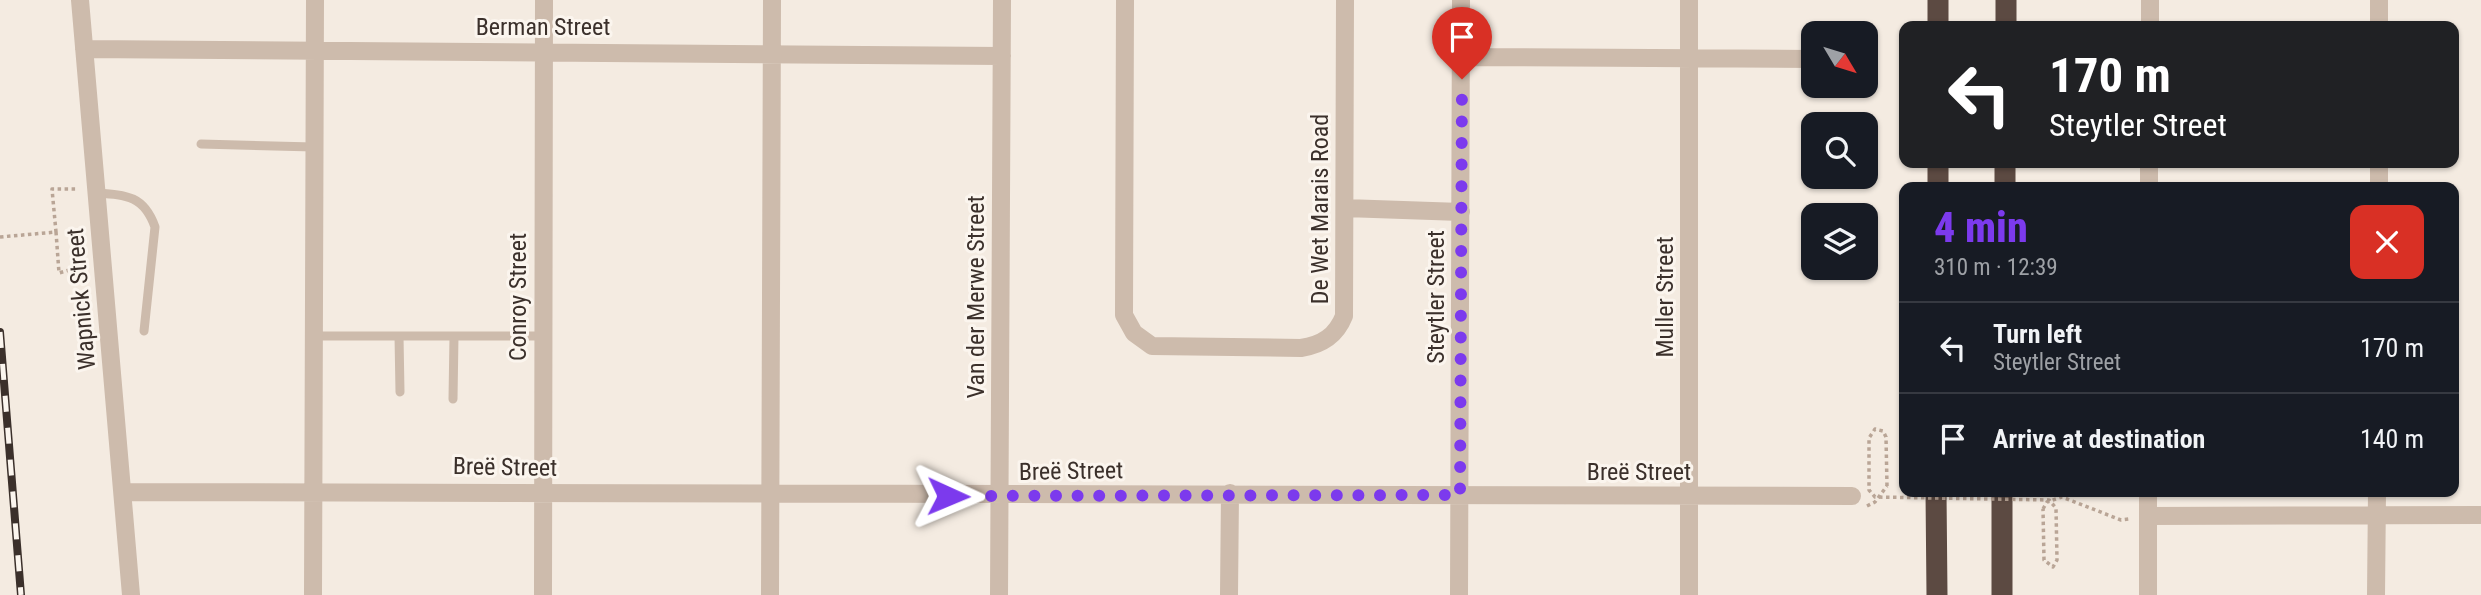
<!DOCTYPE html>
<html lang="en">
<head>
<meta charset="utf-8">
<style>
  :root { --surface:#171b24; --page:#242831; --text:#f1f3f6; --muted:#9ea1a6; --line:#363941; --accent:#7c3aed }
  body { margin:0; font-family:"Roboto Condensed",sans-serif; background:var(--page); color:var(--text); height:100vh; display:flex; flex-direction:column; font-size:26px; white-space:nowrap }
  * { box-sizing:border-box; margin:0 }
  p { font-size:23px; color:var(--muted) }
  .icon { flex:none; width:38px; height:38px; fill:none; stroke:currentColor; stroke-width:2; stroke-linecap:round; stroke-linejoin:round }
  .map { position:relative; flex:1; overflow:hidden }
  .side { position:absolute; left:1899px; top:182px; width:560px; height:315px; display:flex; flex-direction:column; background:var(--surface); border-radius:14px; box-shadow:0 2px 5px #0004 }
  .side>* { flex:none }
  .banner { position:absolute; left:1899px; top:21px; width:560px; height:147px; border-radius:14px; box-shadow:0 2px 5px #0004; background:#202124; color:#fff; overflow:hidden }
  .needle { width:46px; rotate:128deg }
  .buttons { position:absolute; left:1801px; top:21px; display:grid; gap:14px }
  .buttons a { display:grid; place-items:center; width:77px; height:77px; border-radius:14px; background:var(--surface); box-shadow:0 2px 5px #0004; font-size:35px }
  .pin { position:absolute; display:grid; place-items:center; width:60px; height:60px; color:#fff; margin:-72px -30px; border-radius:50% 50% 50% 0; rotate:-45deg; box-shadow:0 0 7px #0007 }
  .pin .icon { rotate:45deg }
  .me { position:absolute; width:77px; margin:-38px; rotate:91deg; stroke-linejoin:round; filter:drop-shadow(0 0 5px #0008) }
  .turn { display:flex; align-items:center; gap:24px; height:147px; padding:0 35px; font-size:32px }
  .turn .icon { width:91px; height:91px; stroke-width:2.5 }
  .turn b { display:block; font-size:49px; line-height:60px }
  .round { display:grid; place-items:center; flex:none; width:74px; height:74px; border-radius:14px; background:var(--page) }
  .overview { display:flex; align-items:center; justify-content:space-between; height:119px; padding:0 35px }
  h1 { font-size:42px; font-weight:800; line-height:52px; color:var(--accent) }
  ul { padding:0; list-style:none }
  li { display:flex; align-items:center; gap:21px; height:91px; padding:0 35px; border-top:2px solid var(--line) }
  li div { flex:1 }
  li b { display:block; font-size:26px }
  li em { font-style:normal }
  .map>svg:first-child { display:block }
  .lines { fill:none; stroke-linecap:round; stroke-linejoin:round }
  .path { stroke:#b9a596; stroke-width:3.5; stroke-dasharray:3.5 3.5; stroke-linecap:butt }
  .lane { stroke:#cdbbac; stroke-width:9 }
  .street { stroke:#cdbbac; stroke-width:18 }
  .highway { stroke:#5c4a42; stroke-width:21 }
  .rail-casing { stroke:#3b302b; stroke-width:8 }
  .rail { stroke:#fbf5ee; stroke-width:5; stroke-dasharray:16; stroke-linecap:butt }
  .path-bridge { stroke:#b9a596; stroke-width:3.5; stroke-dasharray:3.5 3.5; stroke-linecap:butt }
  .route { stroke:#7c3aed; stroke-width:12; stroke-dasharray:0 21.6 }
  .labels { text-anchor:middle; stroke-width:6; stroke-linejoin:round; paint-order:stroke }
  .street-label { font-size:24px; fill:#3b302b; stroke:#fbf5ee }
</style>
</head>
<body>
<div class="map">
<svg width="2481" height="595" viewBox="0 0 2481 595">
  <rect width="100%" height="100%" fill="#f4ebe1"/>
  <g class="lines">
    <path class="path" d="M56 232 59 273 83 266
      M0 237 56 232 52 189H78
      M1867 506 1875 502 1887 486
      M2043 509 2047 502 2062 497 2121 520 2129 519"/>
    <path class="lane" d="M201 144 314 147
      M97 193C127 195 144 196 155 227L144 331
      M314 336H542
      M399 336 400 392
      M453 399 454 336"/>
    <path class="street" d="M80 0 131 595
      M1125 0 1124 315 1134 333 1152 346 1301 348C1322 345 1336 336 1344 316L1345 0
      M2150 26V0
      M2379 26V0
      M84 49 1002 56
      M1461 57 1813 59
      M2149 187V163
      M2379 187V163
      M1345 208 1461 212
      M123 492 1852 496
      M2148 516 2481 515
      M313 595 315 0
      M543 595 544 0
      M770 595 772 0
      M999 595 1002 0
      M1229 595 1230 493
      M1459 595 1461 0
      M1689 595V0
      M2148 595V492
      M2376 595 2377 492"/>
    <path class="highway" d="M1938 26V0
      M2006 26V0
      M1938 187V163
      M2005 187V163
      M1936 492 1937 595
      M2002 595V492"/>
    <defs>
      <path id="rail" d="M0 332 21 595"/>
    </defs>
    <use href="#rail" class="rail-casing"/>
    <use href="#rail" class="rail"/>
    <path class="path-bridge" d="M1887 486 1886 437 1883 431 1875 429 1869 438V490L1875 497 2049 500 2056 508 2057 560 2053 567 2044 560 2043 509"/>
  </g>
  <g class="lines">
    <path class="route" d="M948 496 1460 495 1462 79"/>
  </g>
  <g class="labels">
    <g class="street-label">
      <text x="543" y="35">Berman Street</text>
      <text transform="translate(1320 209) rotate(-90)" y="8">De Wet Marais Road</text>
      <text transform="translate(518 297) rotate(-90)" y="8">Conroy Street</text>
      <text transform="translate(976 297) rotate(-90)" y="8">Van der Merwe Street</text>
      <text transform="translate(1436 297) rotate(-90)" y="8">Steytler Street</text>
      <text transform="translate(1665 297) rotate(-90)" y="8">Muller Street</text>
      <text transform="translate(81 299) rotate(-95)" y="8">Wapnick Street</text>
      <text transform="translate(505 467) rotate(1)" y="8">Breë Street</text>
      <text transform="translate(1071 471) rotate(-1)" y="8">Breë Street</text>
      <text x="1639" y="480">Breë Street</text>
    </g>
  </g>
</svg>
<div class="buttons">
<a><svg class="needle" viewBox="-14 -14 28 28"><path d="M0-13l5 13h-10z" fill="#e53935"/><path d="M0 13l5-13h-10z" fill="#9ea1a6"/></svg></a>
<a><svg class="icon" aria-label="search" viewBox="0 0 24 24"><circle cx="10" cy="10" r="6"/><path d="M15 15l6 6"/></svg></a>
<a><svg class="icon" aria-label="layers" viewBox="0 0 24 24"><path d="M12 4l9 5-9 5-9-5zM3 14l9 5 9-5"/></svg></a>
</div>
<div class="pin" style="left:1462px;top:79px;background:#d93025"><svg class="icon" aria-label="arrive" viewBox="0 0 24 24"><path d="M6 21V4h12l-3 4 3 4H6"/></svg></div>
<svg class="me" style="left:948px;top:496px" viewBox="-20 -20 40 40"><path d="M0-17L14 15 0 8-14 15z" fill="#7c3aed" stroke="#fff" stroke-width="4"/></svg>
<div class="banner">
<div class="turn"><svg class="icon" aria-label="left" viewBox="0 0 24 24"><path d="M17 20v-9H6M10 6l-5 5 5 5"/></svg><div><b>170 m</b>Steytler Street</div></div>
</div>
<section class="side">
<div class="overview"><div><h1>4 min</h1><p>310 m · 12:39</p></div><a class="round" style="background:#d93025;color:#fff"><svg class="icon" aria-label="close" viewBox="0 0 24 24"><path d="M6 6l12 12M18 6L6 18"/></svg></a></div>
<ul>
<li><svg class="icon" aria-label="left" viewBox="0 0 24 24"><path d="M17 20v-9H6M10 6l-5 5 5 5"/></svg><div><b>Turn left</b><p>Steytler Street</p></div><em>170 m</em></li>
<li><svg class="icon" aria-label="arrive" viewBox="0 0 24 24"><path d="M6 21V4h12l-3 4 3 4H6"/></svg><div><b>Arrive at destination</b></div><em>140 m</em></li>
</ul>
</section>
</div>
</body>
</html>
